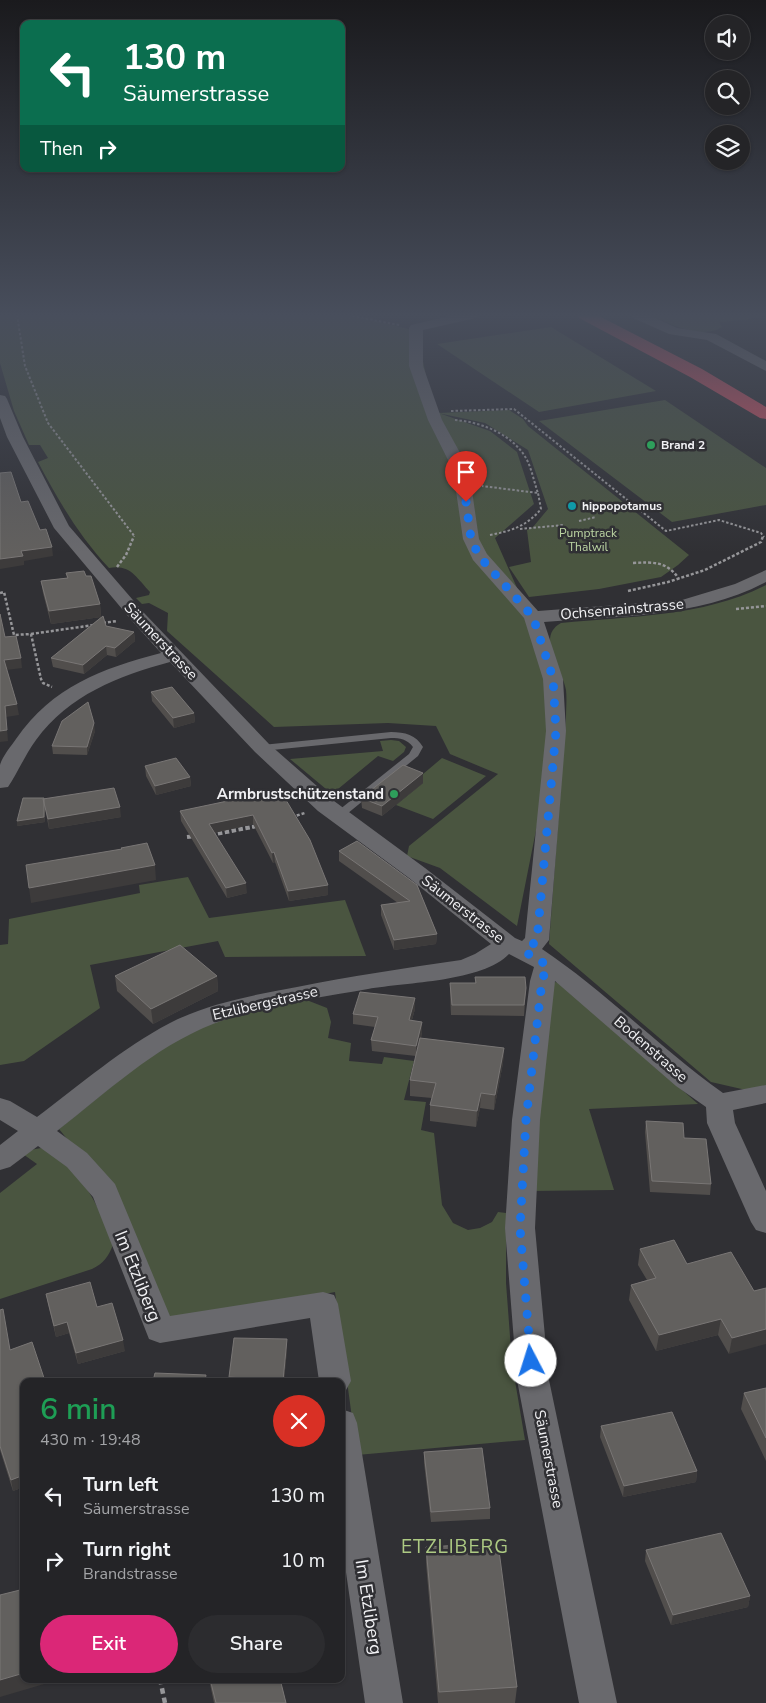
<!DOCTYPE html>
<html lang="en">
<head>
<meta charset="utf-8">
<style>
  :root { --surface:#242427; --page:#2c2c2f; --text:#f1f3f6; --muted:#a3a4a7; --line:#414144; --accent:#db2777 }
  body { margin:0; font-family:"Nunito Sans",sans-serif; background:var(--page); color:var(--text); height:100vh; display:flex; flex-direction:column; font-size:19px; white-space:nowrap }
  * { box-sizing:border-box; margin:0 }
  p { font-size:16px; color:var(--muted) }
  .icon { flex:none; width:28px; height:28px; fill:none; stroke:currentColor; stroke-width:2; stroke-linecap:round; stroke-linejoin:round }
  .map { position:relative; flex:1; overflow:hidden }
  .details { position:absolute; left:20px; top:1378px; width:325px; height:305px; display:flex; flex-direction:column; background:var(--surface); border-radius:10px; box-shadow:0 1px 4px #0004,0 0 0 1px var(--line) }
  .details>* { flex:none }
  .banner { position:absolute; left:20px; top:20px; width:325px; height:152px; border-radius:10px; box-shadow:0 1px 4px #0004,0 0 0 1px var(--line); background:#0b6e4f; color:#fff; overflow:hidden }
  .buttons { position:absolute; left:705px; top:15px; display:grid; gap:10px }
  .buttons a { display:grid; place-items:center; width:45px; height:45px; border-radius:50%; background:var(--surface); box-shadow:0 1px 4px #0004,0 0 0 1px var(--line); font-size:25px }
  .pin { position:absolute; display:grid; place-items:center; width:42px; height:42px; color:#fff; margin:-51px -21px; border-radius:50% 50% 50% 0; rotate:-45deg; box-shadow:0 0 5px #0007 }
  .pin .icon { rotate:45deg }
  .me { position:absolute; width:55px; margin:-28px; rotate:355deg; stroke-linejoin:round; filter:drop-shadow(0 0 4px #0008) }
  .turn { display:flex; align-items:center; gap:18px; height:105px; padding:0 20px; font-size:22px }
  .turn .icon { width:65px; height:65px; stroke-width:2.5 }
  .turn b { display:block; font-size:35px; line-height:42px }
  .then { display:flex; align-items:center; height:48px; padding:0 20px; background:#0003; gap:10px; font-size:19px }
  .round { display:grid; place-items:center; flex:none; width:52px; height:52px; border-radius:26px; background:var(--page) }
  .headline { display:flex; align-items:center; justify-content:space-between; height:85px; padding:0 20px }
  h1 { font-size:30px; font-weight:600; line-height:38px; color:#1e9e55 }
  .action { display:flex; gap:10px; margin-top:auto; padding:10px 20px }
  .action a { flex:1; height:58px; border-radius:30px; background:var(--accent); color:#fff; font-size:20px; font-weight:600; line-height:58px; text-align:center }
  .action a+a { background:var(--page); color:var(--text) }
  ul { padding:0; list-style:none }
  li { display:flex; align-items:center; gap:15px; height:65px; padding:0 20px }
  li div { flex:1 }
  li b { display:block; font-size:19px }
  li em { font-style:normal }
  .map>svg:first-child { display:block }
  .green { fill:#4a5540 }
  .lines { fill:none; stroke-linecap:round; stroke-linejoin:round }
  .path-far3 { stroke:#969699; stroke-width:2; stroke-dasharray:2.5 2; stroke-linecap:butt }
  .path-far2 { stroke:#969699; stroke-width:2.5; stroke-dasharray:3 2; stroke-linecap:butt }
  .path-far1 { stroke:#969699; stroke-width:4; stroke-dasharray:4.5 2.5; stroke-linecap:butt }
  .path { stroke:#969699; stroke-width:4.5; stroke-dasharray:5.5 4; stroke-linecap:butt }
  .lane { fill:#69696d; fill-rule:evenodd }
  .street { fill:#69696d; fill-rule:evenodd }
  .highway { fill:#d55162; fill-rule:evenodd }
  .wall { fill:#514e4c }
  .shaded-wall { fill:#3d3b3b }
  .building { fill:#62605e; stroke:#797675 }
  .route { stroke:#1a73e8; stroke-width:9; stroke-dasharray:0 16.2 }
  .leisure-dot { fill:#2e9e5b; stroke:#303034; stroke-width:2 }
  .culture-dot { fill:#0f9aa8; stroke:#303034; stroke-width:2 }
  .labels { text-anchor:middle; stroke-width:5; stroke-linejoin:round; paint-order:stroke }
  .far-poi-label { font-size:12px; font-weight:bold; fill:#f1f1f4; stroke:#303034; text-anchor:start }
  .far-park-label { font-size:12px; fill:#bcd5a3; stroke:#303034 }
  .street-label { font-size:15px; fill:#f1f1f4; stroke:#303034 }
  .poi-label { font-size:15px; font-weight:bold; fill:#f1f1f4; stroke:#303034; text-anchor:end }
  .near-street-label { font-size:18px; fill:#f1f1f4; stroke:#303034 }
  .near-neighbourhood-label { font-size:19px; letter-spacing:1px; fill:#adca83; stroke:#303034 }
</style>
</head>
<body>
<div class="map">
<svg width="766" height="1703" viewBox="0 0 766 1703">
  <rect width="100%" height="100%" fill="#303034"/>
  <path class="green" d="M0 315H351L417 331 433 411 490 431 517 452 534 504 495 538 552 667 545 785 517 926 440 868 407 856 409 846 498 774 450 754 436 726 388 723 274 727 167 631 168 613 149 603 142 604 136 598 149 595 150 592C136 577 130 564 109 568 79 536 58 500 38 462L48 458 40 445H29L14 411 0 363Z
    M651 315H766L744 320 719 322 722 327C702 340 669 324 651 315Z
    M551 327 656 391 539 412 437 344Z
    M665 400 766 468V505L672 522 539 421Z
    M509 410 523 419 528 426 689 555 678 565 661 577 599 589 529 597 509 567 531 562 527 530 533 527 548 509 528 450 485 423 438 413Z
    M766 585V1087L746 1090 711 1082 549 944 566 717C566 709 567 699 566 690 563 670 535 637 561 623 630 616 704 617 766 585Z
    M391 740 399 741 406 747 404 752 393 761 378 756 332 794 290 759 383 751 380 741Z
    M442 758 486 776 433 819 396 805 423 783 416 780Z
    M188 877 209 918 345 900 366 956 225 957 218 941 90 965 100 1008 24 1061 0 1065V945L8 944 9 919 140 893 139 885Z
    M555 982 563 984 698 1104 589 1109 614 1190 527 1191 551 986Z
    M304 999 327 1008 331 1022 328 1038 351 1043 349 1061 382 1064 384 1057 414 1061 404 1100 426 1102 421 1130 434 1133 442 1205 453 1223 468 1230 480 1228 492 1222 498 1212 506 1213V1283L512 1363 525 1440 357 1455 335 1292 186 1320 167 1319 68 1140 59 1129 163 1045 203 1024 254 1008Z
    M41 1148C52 1151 58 1157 66 1165 92 1189 101 1213 113 1245 108 1257 104 1263 92 1269L0 1299V1193L37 1164 20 1152Z"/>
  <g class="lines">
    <path class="path-far3" d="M17 315 25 366 48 423 135 537
      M348 315 399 325
      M451 411 514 409 666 531 719 520 761 533 764 537
      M455 420C482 422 514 435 527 460 532 470 534 482 538 493L482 486
      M579 521 596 517
      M520 529 564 525
      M490 535C511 531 527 526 541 509L538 493"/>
    <path class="path-far2" d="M633 563C653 562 667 561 679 579
      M117 567 126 555 134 536
      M628 591 668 582 705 570 761 542 763 536
      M0 593 4 592 14 635 31 634 41 679 43 683 52 687
      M736 609 766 606
      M103 623 117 621
      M31 634 94 625
      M292 817 305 813
      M252 827 257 826"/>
    <path class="path-far1" d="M211 835 257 826
      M187 837 195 836"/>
    <path class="path" d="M160 1679 165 1703"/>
    <path class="lane" d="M391 732C405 732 416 735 423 747L418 756 342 818H334L333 816 334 814 409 754 413 747C407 739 400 738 391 738L262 751 257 748 262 745Z"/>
    <path class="street" d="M454 315H477L476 318 423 330V366L442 420 464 460 471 484 479 539 487 554 538 611 682 600 735 584 766 570V582C698 618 618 616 544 622L563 679 566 731 549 940 542 949C606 992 660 1048 723 1093L766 1085V1103L733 1110 735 1123 766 1191V1233L756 1230 751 1222 707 1123 706 1107 676 1086 555 981 540 1120 535 1228 549 1380 617 1703H579L517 1380 505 1228 512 1120 530 981 534 967 509 954C482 982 407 982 368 989 317 998 262 1005 213 1024 154 1047 106 1093 57 1131L87 1153 115 1184 170 1316 323 1292 334 1295 338 1304 351 1381 346 1390 341 1392V1381H319L310 1318 160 1343 149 1339 93 1197 67 1167 38 1146 10 1167 0 1170V1145L18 1131 0 1120V1098L10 1101 37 1117C80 1085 122 1048 170 1023 209 1003 254 995 297 987 351 976 406 968 461 960L475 954 491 944 409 878 318 811 255 752 170 662C118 676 69 695 36 740 25 755 18 772 8 787L0 788C0 781 0 772 0 765 2 757 11 746 16 739 53 686 101 669 161 653L133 622 54 528 7 437 0 418V395L5 396 7 399 23 437 69 526 145 614 269 744 334 801 425 868 515 938 522 941 525 938 546 731 543 679 524 618 473 560 463 539 455 484 448 460 428 420 409 366V328L411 325Z
      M632 315H649L677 328 716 334 766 361V371L707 340 669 334 633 318Z
      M341 1409 353 1413 357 1423 403 1703H365L341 1538Z"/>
    <path class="highway" d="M577 315H597L702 369 766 407V419L760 418 690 377 579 318Z"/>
  </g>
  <path class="wall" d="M66 573 86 576 100 604 101 617 106 626 134 632 135 641 116 657 107 655 84 674 53 667 51 658 101 617 51 624 43 593 41 581 67 578Z
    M151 692 194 713 195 722 174 728 152 701Z
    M95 731 87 755 53 754 52 746Z
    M145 766 190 777 191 786 156 795 146 776Z
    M423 773V783L382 816 362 808 361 798Z
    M280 790 328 895 289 901 275 862 273 863 253 824 214 833 247 893 227 898 181 821 180 811Z
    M44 799 121 817 49 829 45 808V822L17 826V821Z
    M339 851 417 885 437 934 436 944 394 950 381 915V905L398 903 339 861Z
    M115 976H217L218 991 153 1024 117 991Z
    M475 977 526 988 524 1016 451 1015 450 993V983H475Z
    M415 998V1009L412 1020 422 1032 421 1038 504 1048 503 1063 494 1110 480 1108 476 1127 430 1121V1105L432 1098 410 1096V1080L416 1056 372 1051 371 1040 375 1027 353 1024V1014Z
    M646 1121 684 1138 711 1184 710 1195 650 1192 645 1132Z
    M640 1249 687 1264 754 1291 729 1354 718 1335 656 1351 629 1300 631 1285 647 1280 638 1265Z
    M46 1294 97 1307 125 1351 78 1364 69 1333 56 1337 48 1304Z
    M0 1310 10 1350 24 1381V1487L13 1491 0 1450Z
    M287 1339V1350L284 1381H230L229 1377Z
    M766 1388V1461L741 1409 744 1393Z
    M601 1426 697 1471 696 1482 623 1497 600 1437Z
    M424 1452 490 1508V1519L431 1522 424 1463Z
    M426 1547 517 1687 515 1703H438L426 1563Z
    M646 1550 750 1596 748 1607 671 1625 645 1561Z
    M209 1679H280L286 1703H214Z"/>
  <path class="shaded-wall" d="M52 547 53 556 24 561V565L0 569V559L21 551Z
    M100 604 101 617 51 624 49 611Z
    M134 632 135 641 116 657 115 648Z
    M106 646 107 655 84 674 83 665Z
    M21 658 22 668 6 670 4 660Z
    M17 704 19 715 6 717 8 741 0 742V731L5 706Z
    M194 713 195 722 174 728 173 718Z
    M94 723 95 731 87 755V747Z
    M423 773V783L382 816V806Z
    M190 777 191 786 156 795 155 786Z
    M44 803 45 822 17 826V821Z
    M120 807 121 817 49 829 48 819Z
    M253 815V824L209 834V824Z
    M274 852 275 862 273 863 272 853Z
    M155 865 156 880 31 903 29 888Z
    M246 883 247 893 227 898 226 888Z
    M328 885V895L289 901 288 891Z
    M437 934 436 944 394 950V940Z
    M217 976 218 991 153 1024 151 1009Z
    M415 998V1009L409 1030V1020Z
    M422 1022V1032L416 1056V1046Z
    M504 1048 503 1063 494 1110 495 1095Z
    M481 1093 480 1108 476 1127 477 1111Z
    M721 1319 718 1335 656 1351 659 1335Z
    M67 1322 69 1333 56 1337 54 1326Z
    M766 1329V1344L729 1354 732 1338Z
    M287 1339V1350L284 1381H283Z
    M123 1340 125 1351 78 1364 76 1353Z
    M697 1471 696 1482 623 1497 624 1486Z
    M24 1475V1487L13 1491 11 1480Z
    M750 1596 748 1607 671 1625 673 1615Z
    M24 1673V1679H61L0 1697V1680Z"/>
  <path class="building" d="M11 472 21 502 28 501 40 530 46 529 52 547 21 551 23 556 0 559V473Z
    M84 571 86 576H91L100 604 49 611 41 581 68 578 66 573Z
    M0 614 5 637 16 636 21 658 4 660 17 704 5 706 7 730 0 731Z
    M103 616 106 626 134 632 115 648 106 646 83 665 51 658Z
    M172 687 194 713 173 718 151 692Z
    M88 702 94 723 87 747 52 746 62 721Z
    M176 758 190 777 155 786 145 766Z
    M403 765 423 773 382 806 361 798Z
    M114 788 120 807 48 819 43 799Z
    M280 790 310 840 328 885 288 891 274 852 272 853 253 815 209 824 246 883 226 888 180 811Z
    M23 798H44V817L17 821Z
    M357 841 417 885 437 934 394 940 381 905 410 901 339 851Z
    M147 843 155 865 29 888 26 865 122 849 121 848Z
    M180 945 217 976 151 1009 115 976Z
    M475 977H525L526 988 524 1005H452L450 983H476Z
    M360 992 415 998 409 1020 422 1022 416 1046 371 1040 378 1017 353 1014Z
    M420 1038 504 1048 495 1095 481 1093 477 1111 430 1105 436 1083 410 1080Z
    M646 1121 683 1123 684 1138 706 1139 711 1184 652 1181Z
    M674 1240 687 1264 731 1252 754 1291 766 1288V1329L732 1338 721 1319 659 1335 631 1285 656 1278 640 1249Z
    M90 1282 97 1307 112 1303 123 1340 76 1353 67 1322 54 1326 46 1294Z
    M3 1309 10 1350 32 1342 45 1381H24V1475L11 1480 0 1446V1310Z
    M234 1338 287 1339 283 1381H243L244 1378 229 1377Z
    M155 1373 206 1375 205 1381H153Z
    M766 1388V1438L744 1393Z
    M672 1412 697 1471 624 1486 601 1426Z
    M482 1448 490 1508 431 1512 424 1452Z
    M721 1533 750 1596 673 1615 646 1550Z
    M498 1543 517 1687 439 1692 426 1547Z
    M24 1589V1673L0 1680V1595Z
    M210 1679H280L286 1703H216Z"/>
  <linearGradient id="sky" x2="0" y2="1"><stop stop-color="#1a1a1d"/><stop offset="0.57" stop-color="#484e5c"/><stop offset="1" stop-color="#484e5c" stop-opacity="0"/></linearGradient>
  <rect width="766" height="553" fill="url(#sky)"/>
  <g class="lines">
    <path class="route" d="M466 502 471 539 479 556 533 617 553 678 556 731 537 940 525 952 547 965 542 981 526 1120 520 1228 531 1361"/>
  </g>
  <g class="leisure-dot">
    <circle cx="651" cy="445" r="5"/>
    <circle cx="394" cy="794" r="5"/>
  </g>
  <circle class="culture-dot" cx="572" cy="506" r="5"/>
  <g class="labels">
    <g class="far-poi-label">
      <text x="661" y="449">Brand 2</text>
      <text x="582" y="510">hippopotamus</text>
    </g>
    <g class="far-park-label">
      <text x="588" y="537">Pumptrack<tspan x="588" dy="14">Thalwil</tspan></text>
    </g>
    <g class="street-label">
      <text transform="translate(622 609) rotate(-5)" y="5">Ochsenrainstrasse</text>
      <text transform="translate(161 641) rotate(47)" y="5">Säumerstrasse</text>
      <text transform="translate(463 909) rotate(38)" y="5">Säumerstrasse</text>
      <text transform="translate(265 1003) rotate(-13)" y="5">Etzlibergstrasse</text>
      <text transform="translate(651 1049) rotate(41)" y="5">Bodenstrasse</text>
      <text transform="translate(549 1459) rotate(79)" y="5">Säumerstrasse</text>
    </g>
    <g class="poi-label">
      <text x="384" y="799">Armbrustschützenstand</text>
    </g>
    <g class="near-street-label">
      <text transform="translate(138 1276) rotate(68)" y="6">Im Etzliberg</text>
      <text transform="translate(369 1607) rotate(81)" y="6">Im Etzliberg</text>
    </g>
    <g class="near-neighbourhood-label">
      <text x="455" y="1553">ETZLIBERG</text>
    </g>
  </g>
</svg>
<div class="buttons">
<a><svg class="icon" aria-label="sound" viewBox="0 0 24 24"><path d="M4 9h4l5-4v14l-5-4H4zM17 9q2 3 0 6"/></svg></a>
<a><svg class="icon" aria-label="search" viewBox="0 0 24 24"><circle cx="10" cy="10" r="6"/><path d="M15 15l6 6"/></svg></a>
<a><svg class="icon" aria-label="layers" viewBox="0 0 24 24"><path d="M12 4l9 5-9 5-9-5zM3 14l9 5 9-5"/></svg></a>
</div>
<div class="pin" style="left:466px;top:502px;background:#d93025"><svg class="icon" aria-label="arrive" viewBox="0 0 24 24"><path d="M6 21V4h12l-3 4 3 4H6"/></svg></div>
<svg class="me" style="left:531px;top:1361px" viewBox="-20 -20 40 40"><circle r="19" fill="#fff"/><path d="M0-13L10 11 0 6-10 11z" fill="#1a73e8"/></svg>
<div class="banner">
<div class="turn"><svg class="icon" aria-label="left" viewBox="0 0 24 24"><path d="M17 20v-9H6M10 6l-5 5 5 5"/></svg><div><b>130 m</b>Säumerstrasse</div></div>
<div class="then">Then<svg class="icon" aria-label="right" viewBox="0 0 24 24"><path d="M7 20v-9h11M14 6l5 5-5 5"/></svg></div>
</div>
<section class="details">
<div class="headline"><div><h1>6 min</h1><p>430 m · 19:48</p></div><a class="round" style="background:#d93025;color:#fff"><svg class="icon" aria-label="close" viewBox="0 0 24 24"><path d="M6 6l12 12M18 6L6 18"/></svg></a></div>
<ul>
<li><svg class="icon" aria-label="left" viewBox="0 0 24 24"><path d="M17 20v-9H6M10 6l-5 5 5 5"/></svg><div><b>Turn left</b><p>Säumerstrasse</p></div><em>130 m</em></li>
<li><svg class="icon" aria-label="right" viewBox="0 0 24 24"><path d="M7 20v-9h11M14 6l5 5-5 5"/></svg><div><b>Turn right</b><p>Brandstrasse</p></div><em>10 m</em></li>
</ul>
<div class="action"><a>Exit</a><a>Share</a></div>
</section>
</div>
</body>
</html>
